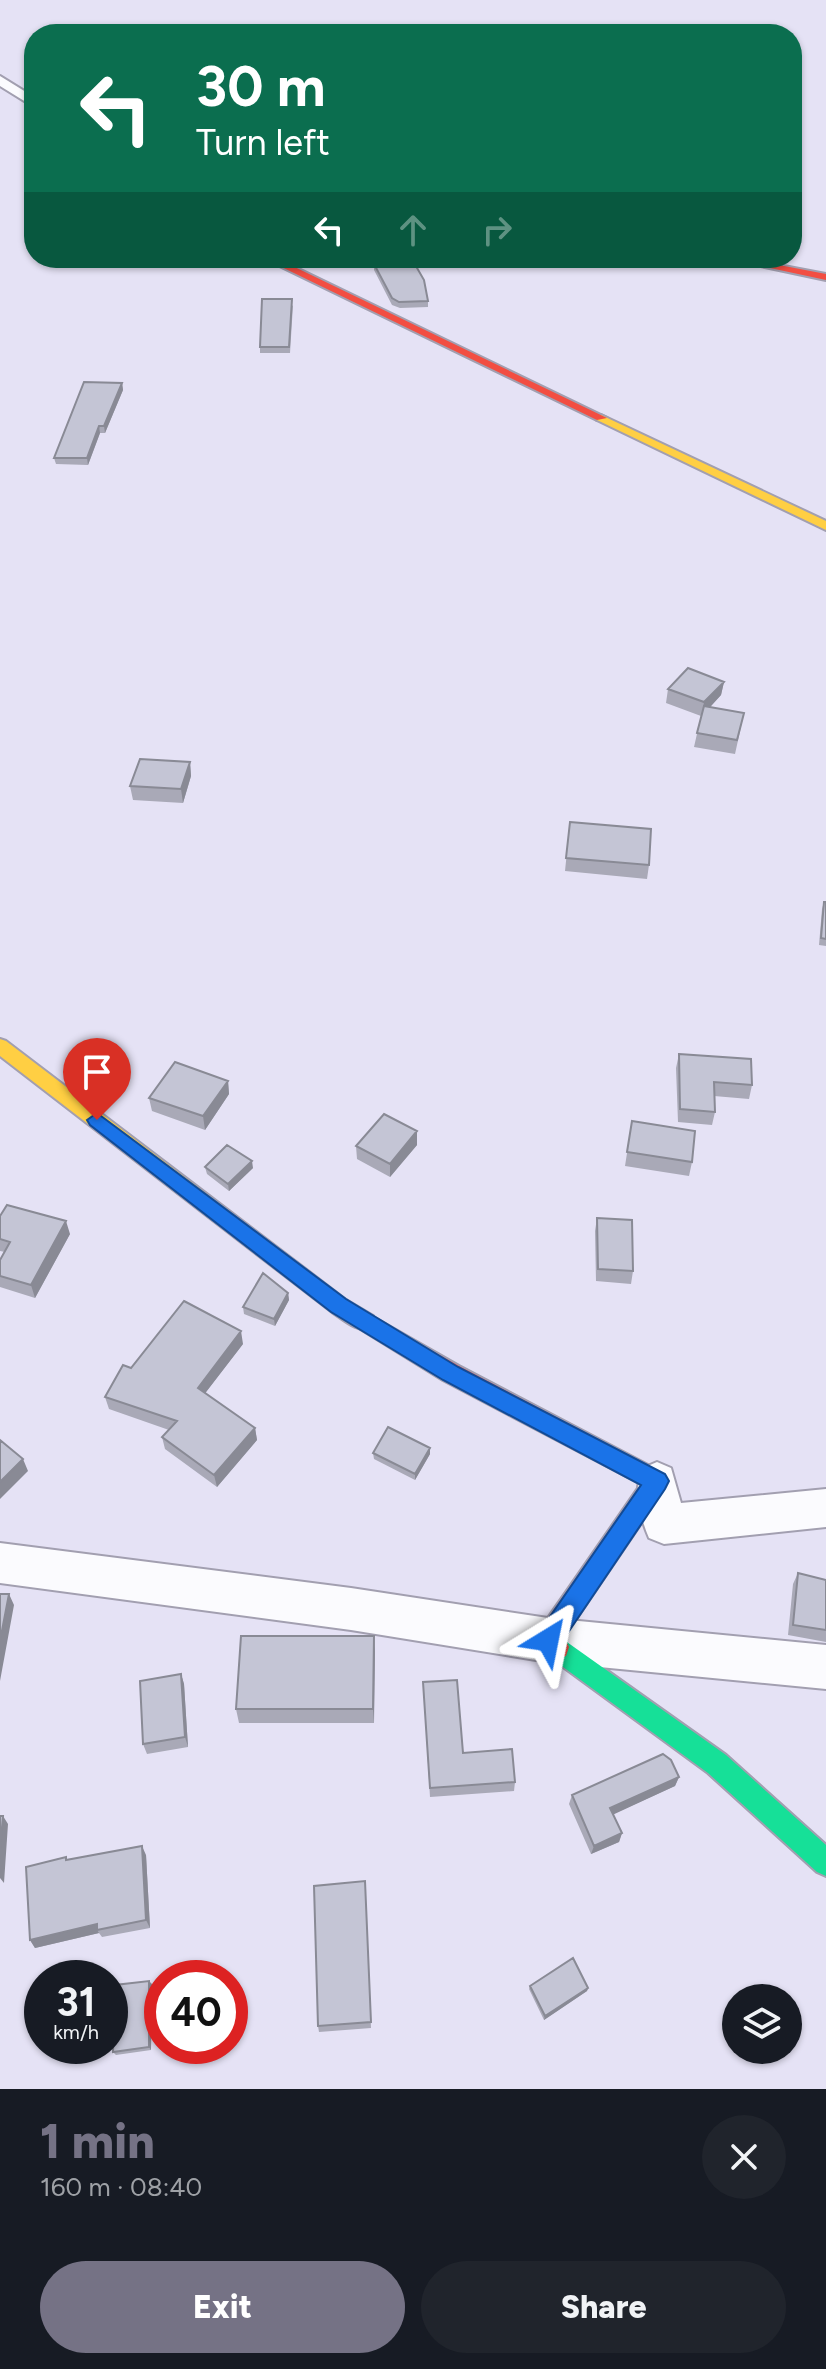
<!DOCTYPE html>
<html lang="en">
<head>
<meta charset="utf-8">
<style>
  :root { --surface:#171b24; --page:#20242c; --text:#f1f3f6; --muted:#9ea1a6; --accent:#757285 }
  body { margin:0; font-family:Figtree,sans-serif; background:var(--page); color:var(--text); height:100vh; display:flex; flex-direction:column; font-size:30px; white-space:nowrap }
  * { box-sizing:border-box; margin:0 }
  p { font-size:26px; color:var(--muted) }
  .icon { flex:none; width:44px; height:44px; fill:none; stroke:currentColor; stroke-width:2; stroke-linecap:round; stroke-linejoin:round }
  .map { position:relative; height:2089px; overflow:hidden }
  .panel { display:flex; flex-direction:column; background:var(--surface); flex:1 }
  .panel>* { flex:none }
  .banner { position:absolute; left:24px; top:24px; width:778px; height:244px; border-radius:32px; box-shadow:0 2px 6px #0004; background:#0b6e4f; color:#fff; overflow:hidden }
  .fabs { position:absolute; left:722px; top:1984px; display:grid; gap:16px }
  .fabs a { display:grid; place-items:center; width:80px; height:80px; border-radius:50%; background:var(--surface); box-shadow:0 2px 6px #0004; font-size:40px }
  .speed { position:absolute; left:24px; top:1960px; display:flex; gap:16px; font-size:40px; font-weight:700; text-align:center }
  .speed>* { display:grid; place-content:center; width:104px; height:104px; border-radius:50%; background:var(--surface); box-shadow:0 2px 6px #0004; line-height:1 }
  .speed small { font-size:20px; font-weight:400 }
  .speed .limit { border:12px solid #d22; background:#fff; color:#111 }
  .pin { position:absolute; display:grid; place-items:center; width:68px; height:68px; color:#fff; margin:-82px -34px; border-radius:50% 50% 50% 0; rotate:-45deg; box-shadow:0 0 8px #0007 }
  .pin .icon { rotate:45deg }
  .me { position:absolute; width:88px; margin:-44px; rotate:35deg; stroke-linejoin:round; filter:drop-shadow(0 0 6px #0008) }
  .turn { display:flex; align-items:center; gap:28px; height:168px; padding:0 40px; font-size:36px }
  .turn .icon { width:104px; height:104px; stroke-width:2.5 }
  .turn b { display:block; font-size:56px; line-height:68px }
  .lanes { display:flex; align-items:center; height:76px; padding:0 40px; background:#0003; justify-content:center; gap:40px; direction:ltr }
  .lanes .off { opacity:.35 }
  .round { display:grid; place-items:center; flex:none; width:84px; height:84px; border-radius:42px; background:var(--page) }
  .head { display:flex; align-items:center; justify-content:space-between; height:136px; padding:0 40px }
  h1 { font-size:48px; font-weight:800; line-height:60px; color:var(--accent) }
  .action { display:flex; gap:16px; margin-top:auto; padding:16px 40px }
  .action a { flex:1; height:92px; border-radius:48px; background:var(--accent); color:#fff; font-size:32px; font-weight:800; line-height:92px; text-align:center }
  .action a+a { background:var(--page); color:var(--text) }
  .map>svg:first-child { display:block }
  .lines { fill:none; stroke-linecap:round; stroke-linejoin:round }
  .street-casing { stroke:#a29fb0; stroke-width:4 }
  .fast-casing { stroke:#a29fb0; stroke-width:4 }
  .slow-casing { stroke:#a29fb0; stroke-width:4 }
  .jam-casing { stroke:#a29fb0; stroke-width:4 }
  .street { fill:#fbfbfe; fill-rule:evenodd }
  .fast { fill:#16e098; fill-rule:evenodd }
  .slow { fill:#ffcf43; fill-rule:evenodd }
  .jam { fill:#f24e42; fill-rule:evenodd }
  .wall { fill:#a9a9b7 }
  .shaded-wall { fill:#898a95 }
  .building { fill:#c4c5d5; stroke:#898a95; stroke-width:2 }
  .route { fill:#1a73e8; stroke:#114b97; stroke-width:2 }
</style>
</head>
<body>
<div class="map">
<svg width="826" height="2089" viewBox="0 0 826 2089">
  <rect width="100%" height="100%" fill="#e5e2f5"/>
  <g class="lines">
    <defs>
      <path id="street" d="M0 76 34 97V107L0 86Z
        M657 1462 671 1468 681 1503 826 1489V1527L664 1544 649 1538C640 1517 633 1489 643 1468Z
        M0 1543 351 1588 548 1618 826 1645V1689L548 1662 351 1630 0 1583Z"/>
      <path id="fast" d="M557 1635 726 1755 826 1845V1876L817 1872 708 1773 548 1656 545 1647 548 1638Z"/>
      <path id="slow" d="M601 415 826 521V530L597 420 595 418Z
        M0 1039 6 1041 346 1300 373 1316 376 1322 373 1328C359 1334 344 1320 332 1312L0 1056Z"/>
      <path id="jam" d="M263 258H276L607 418 597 420Z
        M723 258H743L826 274V280Z
        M366 1313 459 1366 665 1474 668 1481 665 1488 564 1637 569 1647 566 1656 557 1659 539 1649 536 1640 539 1631 641 1484 443 1380 359 1328 356 1322 359 1316Z"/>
    </defs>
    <use href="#street" class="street-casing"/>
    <use href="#fast" class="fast-casing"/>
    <use href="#slow" class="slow-casing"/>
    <use href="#jam" class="jam-casing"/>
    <use href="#street" class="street"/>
    <use href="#fast" class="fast"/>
    <use href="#slow" class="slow"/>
    <use href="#jam" class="jam"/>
  </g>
  <path class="wall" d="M374 264 428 301V307L400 308 392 305 374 270Z
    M293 305 290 353H260V347Z
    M122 383 123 390 105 433H100L88 465 56 464 54 458Z
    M724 682 721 695 710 707 744 713 735 754 694 747 701 716 666 703 668 689Z
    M190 762 191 776 183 803 133 800 130 786Z
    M570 822 649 865 647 879 565 871Z
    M824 902H826V946L819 945 822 909Z
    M679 1054 752 1085 749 1099 714 1096 715 1112 712 1125 678 1122 676 1068Z
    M228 1081 229 1094 205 1130 152 1111 149 1098Z
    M632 1121 692 1162 689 1176 625 1166Z
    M417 1131V1145L390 1177 357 1159 356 1146Z
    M205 1167 253 1168 229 1191 207 1174Z
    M0 1216 70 1234 35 1298 0 1287V1260L5 1252 0 1251Z
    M597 1218 633 1271 631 1284 596 1281 595 1231Z
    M288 1293 289 1300 275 1326 244 1314 243 1307Z
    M243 1344 205 1393 255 1428 257 1440 217 1487 165 1449 162 1437 169 1430 109 1409 105 1397 131 1368Z
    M373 1453 430 1454 415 1480 374 1459Z
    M798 1573 826 1580V1642L788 1635 793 1584Z
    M374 1636V1723H239L236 1709Z
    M181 1674 184 1684 188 1747 147 1754 143 1744Z
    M423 1682 463 1753 515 1782 514 1791 430 1797Z
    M679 1777 675 1786 613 1814 622 1833 619 1842 591 1854 569 1804 572 1795Z
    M146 1855 150 1928 102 1937 99 1933 35 1948 30 1940 66 1857 67 1860Z
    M365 1881 371 2028 319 2032 318 2026Z
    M152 1984 151 2050 116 2055 113 2052Z
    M530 1986 588 1988 587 1991 544 2020 529 1989Z"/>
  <path class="shaded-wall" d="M122 383 123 390 105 433 104 426Z
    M99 426 100 433 88 465 87 458Z
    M724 682 721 695 702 716 704 702Z
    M190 762 191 776 183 803 181 789Z
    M228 1081 229 1094 205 1130 203 1116Z
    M417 1131V1145L390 1177V1164Z
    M252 1161 253 1168 229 1191 228 1184Z
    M66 1221 70 1234 35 1298 31 1285Z
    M288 1293 289 1300 275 1326 274 1319Z
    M241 1331 243 1344 200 1400 198 1388Z
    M255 1428 257 1440 217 1487 214 1475Z
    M430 1448V1454L415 1480V1474Z
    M23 1459 28 1471 0 1499V1482Z
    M9 1594 14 1605 0 1681V1641Z
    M374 1636 375 1651 374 1723 373 1709Z
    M181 1674 184 1684 188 1747 185 1737Z
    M679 1777 675 1786 608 1817 610 1808Z
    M3 1816 8 1824 4 1883 0 1878V1850Z
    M622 1833 619 1842 591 1854 594 1846Z
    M142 1846 146 1855 150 1928 146 1920Z
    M97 1924V1930L99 1933 35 1948 30 1940Z
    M149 1981 152 1984 151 2050 149 2047Z
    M588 1988 587 1991 544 2020 545 2016Z"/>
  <path class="building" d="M413 261 424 280 428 301 399 302 392 298 374 264Z
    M262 299H292L289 347H260Z
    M84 382 122 383 104 426H99L87 458H54Z
    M688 668 724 682 704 702 668 689Z
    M704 706 744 713 737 740 697 733Z
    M140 759 190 762 181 789 130 786Z
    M570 822 651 829 649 865 566 858Z
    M824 902H826V939L821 938Z
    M679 1054 751 1059 752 1085 714 1082 715 1112 680 1109Z
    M175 1062 228 1081 203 1116 149 1098Z
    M384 1114 417 1131 390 1164 356 1146Z
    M632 1121 695 1131 692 1162 627 1152Z
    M227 1145 252 1161 228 1184 205 1167Z
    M7 1205 66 1221 31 1285 0 1276V1260L10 1242 0 1239V1216Z
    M597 1218 632 1220 633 1271 598 1269Z
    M263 1273 288 1293 274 1319 243 1307Z
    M184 1301 241 1331 198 1388 255 1428 214 1475 162 1437 177 1421 105 1397 123 1365 131 1368Z
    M388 1427 430 1448 415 1474 373 1453Z
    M0 1440 23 1459 0 1482Z
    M798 1573 826 1580V1630L793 1625Z
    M0 1594H9L0 1641Z
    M241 1636H374L373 1709H236Z
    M181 1674 185 1737 143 1744 140 1681Z
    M457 1680 463 1753 512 1749 515 1782 430 1788 423 1682Z
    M663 1754 671 1760 679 1777 610 1808 622 1833 594 1846 572 1795Z
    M0 1816H3L0 1850Z
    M142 1846 146 1920 97 1930V1924L30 1940 26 1867 66 1857V1860Z
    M365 1881 371 2022 318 2026 314 1886Z
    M573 1958 588 1988 545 2016 530 1986Z
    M149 1981V2047L113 2052 115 1985Z"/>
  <path class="route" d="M97 1113 346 1299 458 1367 665 1474 669 1481 665 1489 557 1649 548 1652 540 1649 536 1640 540 1631 641 1485 443 1380 331 1312 90 1125 87 1120Z"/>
</svg>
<div class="fabs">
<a><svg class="icon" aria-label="layers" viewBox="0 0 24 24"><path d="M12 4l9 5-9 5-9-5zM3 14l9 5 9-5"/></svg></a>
</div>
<div class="speed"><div>31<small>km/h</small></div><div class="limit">40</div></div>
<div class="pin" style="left:97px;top:1120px;background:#d93025"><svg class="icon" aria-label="arrive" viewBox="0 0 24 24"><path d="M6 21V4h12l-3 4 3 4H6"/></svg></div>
<svg class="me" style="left:548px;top:1640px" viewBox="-20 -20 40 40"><path d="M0-17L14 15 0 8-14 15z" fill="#1a73e8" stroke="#fff" stroke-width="4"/></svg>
<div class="banner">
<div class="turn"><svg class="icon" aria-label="left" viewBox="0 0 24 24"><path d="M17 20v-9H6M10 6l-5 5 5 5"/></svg><div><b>30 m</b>Turn left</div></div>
<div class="lanes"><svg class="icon" aria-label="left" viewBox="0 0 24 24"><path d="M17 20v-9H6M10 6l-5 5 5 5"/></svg><svg class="icon off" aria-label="ahead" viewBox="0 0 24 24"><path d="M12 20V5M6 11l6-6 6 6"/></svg><svg class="icon off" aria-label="right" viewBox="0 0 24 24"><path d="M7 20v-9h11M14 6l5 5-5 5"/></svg></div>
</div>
</div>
<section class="panel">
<div class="head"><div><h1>1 min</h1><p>160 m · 08:40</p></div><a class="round"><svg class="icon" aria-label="close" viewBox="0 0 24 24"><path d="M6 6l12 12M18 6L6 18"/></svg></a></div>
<div class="action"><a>Exit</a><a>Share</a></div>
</section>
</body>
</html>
